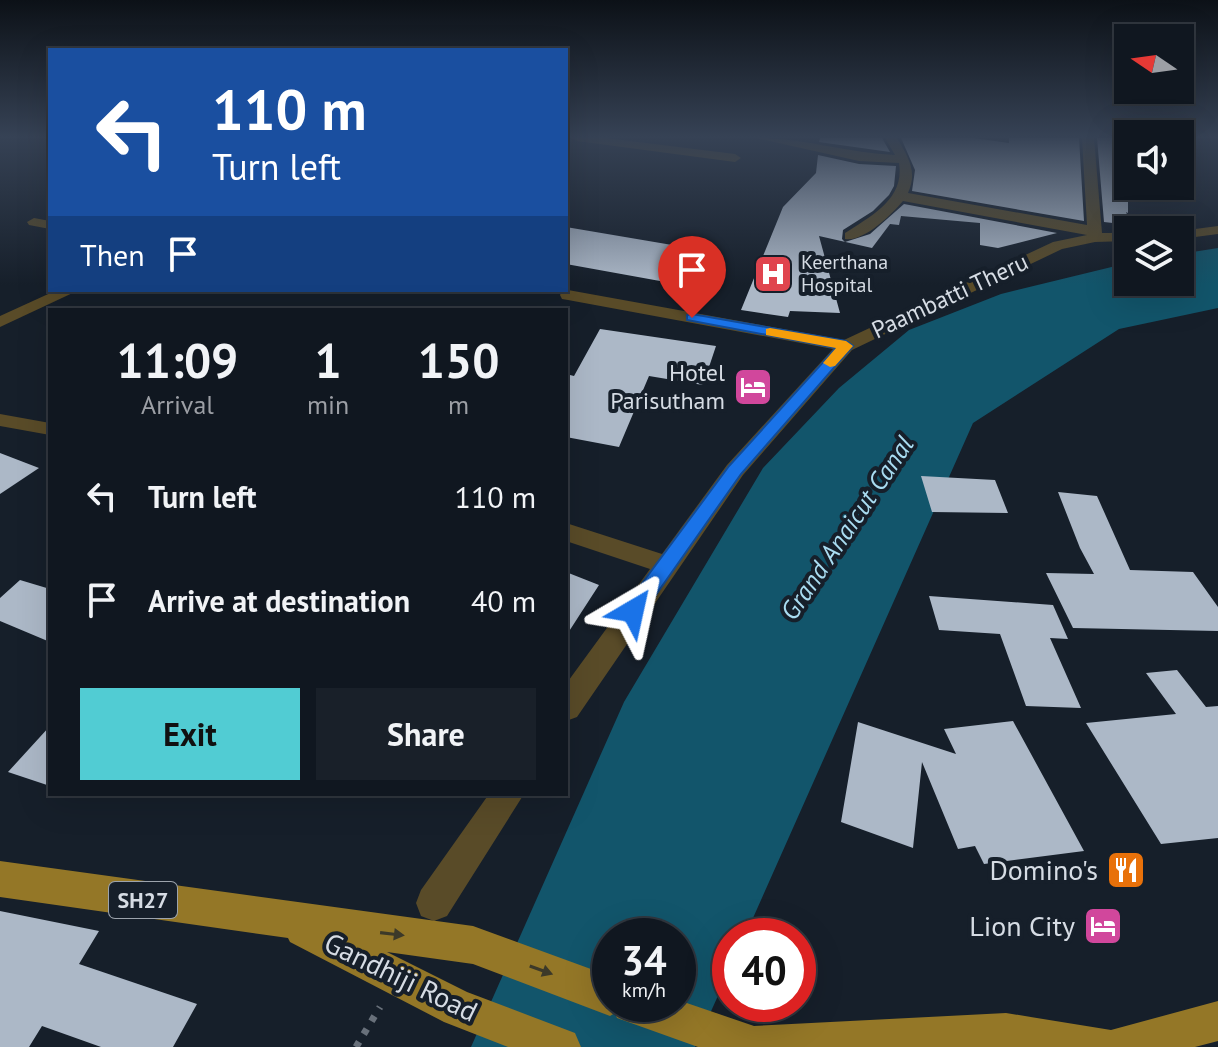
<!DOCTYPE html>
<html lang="en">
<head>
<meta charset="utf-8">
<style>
  :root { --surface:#101720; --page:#192029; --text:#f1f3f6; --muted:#9c9fa5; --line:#30363e; --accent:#51ccd3 }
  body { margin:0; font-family:"PT Sans",sans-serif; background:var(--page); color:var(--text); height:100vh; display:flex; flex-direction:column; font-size:30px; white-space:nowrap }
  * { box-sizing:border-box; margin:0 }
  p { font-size:26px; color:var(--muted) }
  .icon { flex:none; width:44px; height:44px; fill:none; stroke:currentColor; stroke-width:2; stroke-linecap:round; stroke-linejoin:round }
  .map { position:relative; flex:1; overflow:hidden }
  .drawer { position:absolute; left:48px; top:308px; width:520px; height:488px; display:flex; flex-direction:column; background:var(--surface); border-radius:0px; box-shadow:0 8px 32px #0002,0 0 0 2px var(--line) }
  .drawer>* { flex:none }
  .top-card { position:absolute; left:48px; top:48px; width:520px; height:244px; border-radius:0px; box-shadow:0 8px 32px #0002,0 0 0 2px var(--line); background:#1a4fa0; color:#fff; overflow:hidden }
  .needle { width:52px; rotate:283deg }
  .buttons { position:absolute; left:1114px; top:24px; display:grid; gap:16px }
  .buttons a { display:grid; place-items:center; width:80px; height:80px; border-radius:0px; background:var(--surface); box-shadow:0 8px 32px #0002,0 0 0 2px var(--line); font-size:40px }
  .speed { position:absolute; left:592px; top:918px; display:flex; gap:16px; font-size:40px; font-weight:700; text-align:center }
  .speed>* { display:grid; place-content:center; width:104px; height:104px; border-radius:50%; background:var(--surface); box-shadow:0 8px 32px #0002,0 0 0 2px var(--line); line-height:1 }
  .speed small { font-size:20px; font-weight:400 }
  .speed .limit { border:12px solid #d22; background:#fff; color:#111 }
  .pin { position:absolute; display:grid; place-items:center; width:68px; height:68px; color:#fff; margin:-82px -34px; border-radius:50% 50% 50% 0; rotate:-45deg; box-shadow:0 0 8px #0007 }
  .pin .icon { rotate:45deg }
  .me { position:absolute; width:88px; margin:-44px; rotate:36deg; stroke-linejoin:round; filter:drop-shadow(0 0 6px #0008) }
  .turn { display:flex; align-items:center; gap:28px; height:168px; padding:0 32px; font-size:36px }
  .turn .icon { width:104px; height:104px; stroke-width:2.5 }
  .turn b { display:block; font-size:56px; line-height:68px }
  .then { display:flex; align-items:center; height:76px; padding:0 32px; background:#0003; gap:16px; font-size:30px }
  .eta { display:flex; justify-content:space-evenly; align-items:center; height:136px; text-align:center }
  .eta b { font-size:48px; font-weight:700; line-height:56px }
  .primary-button { display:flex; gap:16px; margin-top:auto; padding:16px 32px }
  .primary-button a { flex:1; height:92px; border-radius:0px; background:var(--accent); color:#111; font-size:32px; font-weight:700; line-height:92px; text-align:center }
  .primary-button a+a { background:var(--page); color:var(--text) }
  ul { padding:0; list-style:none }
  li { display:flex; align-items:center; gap:24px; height:104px; padding:0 32px }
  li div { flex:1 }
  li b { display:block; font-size:30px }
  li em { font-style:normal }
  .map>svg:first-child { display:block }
  .water { fill:#12556b; fill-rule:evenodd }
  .building { fill:#acb8c7 }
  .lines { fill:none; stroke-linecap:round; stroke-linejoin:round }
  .path { stroke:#68707a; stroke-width:7; stroke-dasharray:6 9; stroke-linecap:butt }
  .minor { fill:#594b28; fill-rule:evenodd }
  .major { fill:#947727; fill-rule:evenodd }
  .oneway { fill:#3c3929 }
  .route { fill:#1a73e8; stroke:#114b97; stroke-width:2 }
  .slow { fill:#f59e0b }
  .labels { text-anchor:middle; stroke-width:8; stroke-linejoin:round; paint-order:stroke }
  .far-poi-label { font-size:20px; fill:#d6dce4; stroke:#161f2a; text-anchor:start }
  .shield { fill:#161f2a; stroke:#9ca3ac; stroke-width:2 }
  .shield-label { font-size:22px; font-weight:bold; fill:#d6dce4 }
  .street-label { font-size:24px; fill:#d6dce4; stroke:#161f2a }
  .poi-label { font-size:24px; fill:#d6dce4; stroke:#161f2a; text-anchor:end }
  .water-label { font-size:26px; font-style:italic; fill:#a9dcf1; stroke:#161f2a }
  .near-poi-label { font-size:28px; fill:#d6dce4; stroke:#161f2a; text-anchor:end }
  .near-street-label { font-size:28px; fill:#d6dce4; stroke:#161f2a }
</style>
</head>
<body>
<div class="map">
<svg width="1218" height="1047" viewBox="0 0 1218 1047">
  <rect width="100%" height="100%" fill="#161f2a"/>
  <path class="water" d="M1218 248V308L1119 329 973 423 745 936H730V969L695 1047H471L624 702 763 468 839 388 909 330 1001 294 1128 263V282H1180V254ZM610 936H678V1004H610Z"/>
  <path class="building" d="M820 138H882L890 152 819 142Z
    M901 138H973L1009 143V138H1079L1084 221 912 191 915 170Z
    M1097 138H1128V213L1126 212 1131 225 1104 222Z
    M818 155 859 164 896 166 894 186 889 195 873 211 843 230 842 239 845 242 870 234 904 204 1057 233 998 248 980 245V223L901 216 899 225 890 224 872 248 819 236 840 313 790 311 788 317 741 310 783 207 816 173Z
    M566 227 684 247 660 281 566 264Z
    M600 329 716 346 703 385 649 376 619 447 566 437V374L574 376Z
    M0 453 39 468 0 494Z
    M921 476 995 480 1008 513 932 512Z
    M1058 492 1097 496 1130 570 1193 572 1218 607V631L1073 628 1046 573 1094 574 1080 548Z
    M566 572 599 585 566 636Z
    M20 580 50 589V642L0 621V598Z
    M929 596 1053 605 1068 639 1050 638 1081 708 1026 706 1000 634 939 630Z
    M1177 670 1206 707 1218 706V838L1161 844 1086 723 1176 714 1146 673Z
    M1013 721 1084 851 984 864 975 846 958 849 922 762 913 848 841 822 858 722 956 754 944 729Z
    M50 726V786L8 772Z
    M0 911 99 931 79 964 197 1004 173 1047H101L42 1026 29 1047H0Z"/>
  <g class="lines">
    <path class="path" d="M356 1047 380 1007"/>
    <path class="minor" d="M571 138H606L735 154 741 158 735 162 577 141Z
      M756 138C803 138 848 153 895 155L885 138H897C908 157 918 171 908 193L1087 225 1082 138H1094L1102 233H1128V241L1095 242 1062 249 852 350 743 475 577 717 566 721V684L650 569 566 541V523L662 554 727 465 833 349 568 300 562 299 560 295 562 291 568 290 844 340 1053 242 1087 235 903 201C891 215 864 242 845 239V233C871 216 905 199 899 163L859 161Z
      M34 218 50 221V229L29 225 27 222Z
      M1218 226V234L1180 239V231Z
      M57 290H79L0 327V316Z
      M0 414 50 423V435L0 426Z
      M489 794H524L447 916 434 921 421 916 416 903 421 890Z"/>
    <path class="major" d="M0 861 473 926 610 976V1004H678V1000L754 1026 1006 1013 1111 1030 1218 1001V1041L1195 1047H698L617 1018 615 1013 610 1016 473 964 387 952 467 992 575 1033 581 1047H508L444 1022 290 942 288 938 0 897Z"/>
  </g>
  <defs><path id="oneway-solid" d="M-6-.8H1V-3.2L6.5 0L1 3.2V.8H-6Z" transform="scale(2)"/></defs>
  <g class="oneway">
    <use href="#oneway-solid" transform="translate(392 934) rotate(7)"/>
    <use href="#oneway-solid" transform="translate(541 970) rotate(20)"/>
  </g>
  <linearGradient id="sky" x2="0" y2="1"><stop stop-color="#0c1117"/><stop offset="0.48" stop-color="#364255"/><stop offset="1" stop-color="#364255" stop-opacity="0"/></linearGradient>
  <rect width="1218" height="285" fill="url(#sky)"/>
  <path class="route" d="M692 314 846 341 853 346 741 474 641 616H626L623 611 626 605 729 466 836 348 687 320V315Z"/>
  <path class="slow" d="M770 328 846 341 853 346 835 366 830 367 823 363 836 348 766 335V329Z"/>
  <defs>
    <symbol id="hospital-square" viewBox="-11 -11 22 22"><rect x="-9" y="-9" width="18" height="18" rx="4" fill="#e0444e" stroke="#161f2a"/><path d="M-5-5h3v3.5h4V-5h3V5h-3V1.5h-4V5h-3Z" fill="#fff"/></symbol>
    <symbol id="hotel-square" viewBox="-11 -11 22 22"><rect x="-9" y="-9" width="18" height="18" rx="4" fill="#d1479c" stroke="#161f2a"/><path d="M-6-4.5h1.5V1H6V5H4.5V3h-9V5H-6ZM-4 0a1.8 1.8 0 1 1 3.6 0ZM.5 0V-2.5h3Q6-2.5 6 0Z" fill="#fff"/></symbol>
    <symbol id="restaurant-square" viewBox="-11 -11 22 22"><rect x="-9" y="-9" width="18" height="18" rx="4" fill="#e8710a" stroke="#161f2a"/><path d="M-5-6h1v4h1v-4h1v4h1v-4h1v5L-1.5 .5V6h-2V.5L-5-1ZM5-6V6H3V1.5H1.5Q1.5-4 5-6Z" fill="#fff"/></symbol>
  </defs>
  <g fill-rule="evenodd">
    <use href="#hospital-square" x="751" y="252" width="44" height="44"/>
    <use href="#hotel-square" x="731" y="365" width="44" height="44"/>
    <use href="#restaurant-square" x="1104" y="848" width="44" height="44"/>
    <use href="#hotel-square" x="1081" y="904" width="44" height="44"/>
  </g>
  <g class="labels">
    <g class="far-poi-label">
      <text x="801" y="269">Keerthana<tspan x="801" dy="23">Hospital</tspan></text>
    </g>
    <rect class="shield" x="109" y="882" width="68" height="36" rx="6"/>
    <g class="shield-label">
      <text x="143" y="908">SH27</text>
    </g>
    <g class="street-label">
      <text transform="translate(950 296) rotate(-25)" y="8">Paambatti Theru</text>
    </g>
    <g class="poi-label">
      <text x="725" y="381">Hotel<tspan x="725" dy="28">Parisutham</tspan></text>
    </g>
    <g class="water-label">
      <text transform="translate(847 528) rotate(-56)" y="9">Grand Anaicut Canal</text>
    </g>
    <g class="near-poi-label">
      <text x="1098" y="880">Domino's</text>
      <text x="1075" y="936">Lion City</text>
    </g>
    <g class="near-street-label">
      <text transform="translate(401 977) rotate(26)" y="10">Gandhiji Road</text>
    </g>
  </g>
</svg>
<div class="buttons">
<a><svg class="needle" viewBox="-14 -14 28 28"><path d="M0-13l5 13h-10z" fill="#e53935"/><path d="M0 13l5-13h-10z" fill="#9c9fa5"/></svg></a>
<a><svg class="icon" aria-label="sound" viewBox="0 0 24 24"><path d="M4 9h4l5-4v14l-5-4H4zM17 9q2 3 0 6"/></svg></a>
<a><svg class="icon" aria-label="layers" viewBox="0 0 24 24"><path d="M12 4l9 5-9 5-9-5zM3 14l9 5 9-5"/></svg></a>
</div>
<div class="speed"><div>34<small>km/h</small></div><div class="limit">40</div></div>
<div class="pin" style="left:692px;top:318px;background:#d93025"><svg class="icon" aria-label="arrive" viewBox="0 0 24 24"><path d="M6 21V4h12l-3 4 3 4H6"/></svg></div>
<svg class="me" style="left:633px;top:611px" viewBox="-20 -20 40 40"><path d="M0-17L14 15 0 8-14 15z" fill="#1a73e8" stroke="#fff" stroke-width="4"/></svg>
<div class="top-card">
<div class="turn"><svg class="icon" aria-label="left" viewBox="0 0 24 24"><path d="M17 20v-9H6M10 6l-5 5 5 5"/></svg><div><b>110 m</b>Turn left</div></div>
<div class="then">Then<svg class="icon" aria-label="arrive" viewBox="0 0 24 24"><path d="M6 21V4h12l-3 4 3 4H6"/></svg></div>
</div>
<section class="drawer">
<div class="eta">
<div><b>11:09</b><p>Arrival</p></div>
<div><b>1</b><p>min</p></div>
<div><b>150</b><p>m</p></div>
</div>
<ul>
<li><svg class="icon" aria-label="left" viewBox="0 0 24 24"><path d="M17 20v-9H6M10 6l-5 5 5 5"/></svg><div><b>Turn left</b></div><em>110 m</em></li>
<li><svg class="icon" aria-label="arrive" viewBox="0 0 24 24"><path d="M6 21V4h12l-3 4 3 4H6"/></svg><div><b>Arrive at destination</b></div><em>40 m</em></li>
</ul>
<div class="primary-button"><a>Exit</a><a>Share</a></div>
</section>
</div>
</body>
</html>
